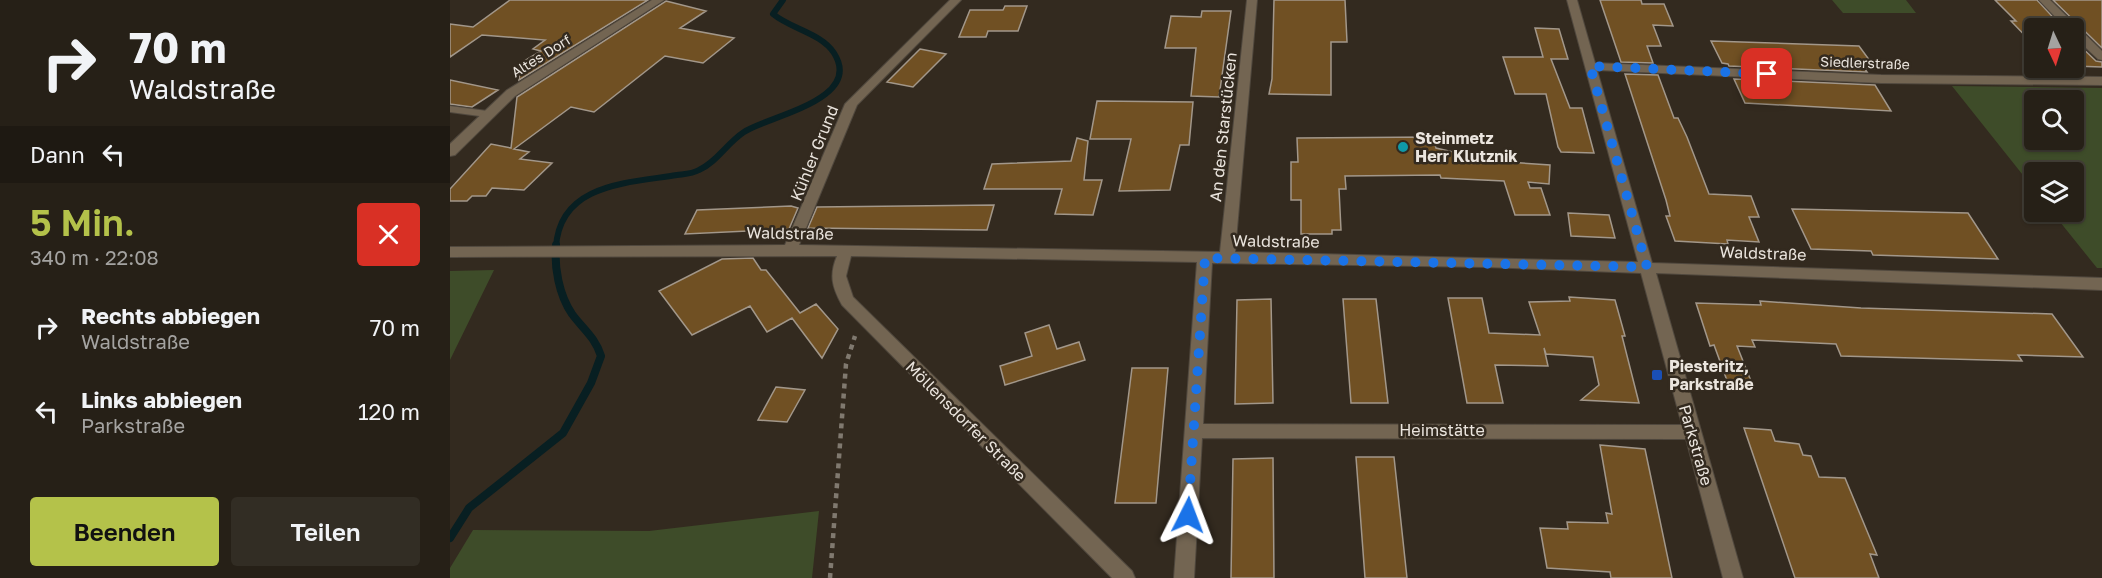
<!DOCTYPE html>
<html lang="de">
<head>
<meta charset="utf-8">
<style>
  :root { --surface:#262017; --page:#322d24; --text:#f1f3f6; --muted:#a4a3a1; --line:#423e36; --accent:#b4c24a }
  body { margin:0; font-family:"Golos Text",sans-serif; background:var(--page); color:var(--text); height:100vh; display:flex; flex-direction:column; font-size:22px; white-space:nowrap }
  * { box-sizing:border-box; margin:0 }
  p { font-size:20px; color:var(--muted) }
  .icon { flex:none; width:33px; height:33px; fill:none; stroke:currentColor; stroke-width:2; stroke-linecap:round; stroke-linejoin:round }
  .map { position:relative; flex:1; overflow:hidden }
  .drawer { display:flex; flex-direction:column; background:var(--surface); width:450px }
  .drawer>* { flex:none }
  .guide { background:#262017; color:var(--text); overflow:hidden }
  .needle { width:39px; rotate:176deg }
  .tools { position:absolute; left:1574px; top:18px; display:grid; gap:12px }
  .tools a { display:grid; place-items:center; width:60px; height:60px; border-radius:6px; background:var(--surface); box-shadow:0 2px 4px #0004,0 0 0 2px var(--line); font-size:30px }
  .pin { position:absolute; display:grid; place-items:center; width:51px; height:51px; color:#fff; margin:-26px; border-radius:12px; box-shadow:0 3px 9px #0006 }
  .me { position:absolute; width:66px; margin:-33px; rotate:3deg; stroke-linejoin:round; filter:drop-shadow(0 0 4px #0008) }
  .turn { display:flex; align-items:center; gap:21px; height:126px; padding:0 30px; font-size:27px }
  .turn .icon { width:78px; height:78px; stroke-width:2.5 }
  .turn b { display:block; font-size:42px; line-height:51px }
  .then { display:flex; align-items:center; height:57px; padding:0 30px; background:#0003; gap:12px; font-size:22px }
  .round { display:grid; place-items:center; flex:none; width:63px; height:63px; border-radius:6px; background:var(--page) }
  .head { display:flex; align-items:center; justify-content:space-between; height:102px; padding:0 30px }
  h1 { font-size:36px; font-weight:600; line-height:45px; color:var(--accent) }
  .button { display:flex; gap:12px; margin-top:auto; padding:12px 30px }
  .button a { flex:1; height:69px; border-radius:6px; background:var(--accent); color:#111; font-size:24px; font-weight:600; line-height:69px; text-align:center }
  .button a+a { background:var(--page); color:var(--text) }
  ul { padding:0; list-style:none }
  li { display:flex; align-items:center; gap:18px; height:84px; padding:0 30px }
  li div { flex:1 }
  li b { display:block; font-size:22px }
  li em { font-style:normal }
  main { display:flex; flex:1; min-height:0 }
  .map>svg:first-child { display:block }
  .green { fill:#3e4c29; fill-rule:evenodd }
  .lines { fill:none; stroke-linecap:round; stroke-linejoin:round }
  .stream-far1 { stroke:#081f22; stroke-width:6 }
  .stream { stroke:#081f22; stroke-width:8 }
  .building { fill:#705023; stroke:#a2978a; stroke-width:1.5 }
  .lane-casing { stroke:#50483e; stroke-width:2 }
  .street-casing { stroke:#50483e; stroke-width:2 }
  .path { stroke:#80796f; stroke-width:4.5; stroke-dasharray:5 5; stroke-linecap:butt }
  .lane { fill:#736552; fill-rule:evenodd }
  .street { fill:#736552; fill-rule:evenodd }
  .route { stroke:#1a73e8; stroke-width:10; stroke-dasharray:0 18 }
  .culture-dot { fill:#0f9aa8; stroke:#332a1f; stroke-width:2 }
  .transit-dot { fill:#1a4fb4; stroke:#332a1f; stroke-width:2 }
  .labels { text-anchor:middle; stroke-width:5; stroke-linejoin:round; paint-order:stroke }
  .far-street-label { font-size:14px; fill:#ebe5de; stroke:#332a1f }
  .street-label { font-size:16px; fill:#ebe5de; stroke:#332a1f }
  .poi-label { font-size:16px; font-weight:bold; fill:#ebe5de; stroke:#332a1f; text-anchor:start }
</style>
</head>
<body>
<main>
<section class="drawer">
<div class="guide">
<div class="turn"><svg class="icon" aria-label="right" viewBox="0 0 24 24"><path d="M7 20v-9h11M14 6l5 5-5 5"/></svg><div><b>70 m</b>Waldstraße</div></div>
<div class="then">Dann<svg class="icon" aria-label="left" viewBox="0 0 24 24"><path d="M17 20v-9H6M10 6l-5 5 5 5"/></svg></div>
</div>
<div class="head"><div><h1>5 Min.</h1><p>340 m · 22:08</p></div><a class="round" style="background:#d93025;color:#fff"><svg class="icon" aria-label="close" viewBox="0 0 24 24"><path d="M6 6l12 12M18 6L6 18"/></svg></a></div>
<ul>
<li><svg class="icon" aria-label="right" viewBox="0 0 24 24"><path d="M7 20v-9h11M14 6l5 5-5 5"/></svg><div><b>Rechts abbiegen</b><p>Waldstraße</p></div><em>70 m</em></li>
<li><svg class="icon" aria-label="left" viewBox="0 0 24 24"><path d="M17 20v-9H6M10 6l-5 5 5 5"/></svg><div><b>Links abbiegen</b><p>Parkstraße</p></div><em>120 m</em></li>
</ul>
<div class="button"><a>Beenden</a><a>Teilen</a></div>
</section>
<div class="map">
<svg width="1652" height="578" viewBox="0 0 1652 578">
  <rect width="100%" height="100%" fill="#332a1f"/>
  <path class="green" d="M1382 0H1456L1466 13H1393Z
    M1502 86 1652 88V268H1647L1602 212H1623V172H1584V189ZM1623 100V140H1584V100Z
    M44 270 0 360V271Z
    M369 511 362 578H0V568L23 530 199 531Z"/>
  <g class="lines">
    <path class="stream-far1" d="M106 247C110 183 179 183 227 175 234 174 242 174 249 170 267 162 277 143 294 132 318 116 414 100 384 53 371 33 341 29 323 14L333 0"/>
    <path class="stream" d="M0 538 19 508 113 433 141 383 151 356C145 337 133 329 122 314 109 295 104 267 106 245"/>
  </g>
  <path class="building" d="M60 0H198L69 80 71 63 91 51 83 49 95 40 32 35 0 57V24L23 27Z
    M824 0H895L897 42H881V95L819 94 822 79Z
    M1150 0H1191L1192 4H1214L1223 26 1203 25 1211 46H1197L1203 63 1171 62Z
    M1545 0H1587L1613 28H1584V45L1561 21H1566Z
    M1603 0H1652V48Z
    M216 1 256 11 230 28 284 38 253 63 215 56 144 112 121 107 64 149 79 152 70 159 102 163 74 190 42 188 36 196H22L17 201H0V189L41 144 61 148 67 97Z
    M555 6H577L568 31H538L536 37H509L520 10H553Z
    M752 11H781L769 97 741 96 746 48H715L721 16 751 17Z
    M1085 28 1109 29 1118 59H1101L1120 108H1132L1144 153 1111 152 1108 147 1096 94H1065L1053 57H1093Z
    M1623 39 1646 61 1652 62V67L1623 66Z
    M1261 41 1409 46 1426 69 1414 68 1417 72 1279 66 1278 64 1272 63Z
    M470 49 496 54 463 87 437 82Z
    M1175 74 1208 75 1224 118H1228L1237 137 1259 194 1301 196 1309 217H1299L1309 242 1277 240 1278 244 1225 241 1216 216H1220L1216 200Z
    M1284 79 1425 85 1441 111 1295 103Z
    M0 80 48 90 22 107 0 104Z
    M647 101 743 102 739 145H730L720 190 669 191 681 139H640Z
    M983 137 986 148 1012 154V159L1100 165 1099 184 1078 182 1080 188H1091L1100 215H1065L1054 181 991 178 990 175 895 176 896 189H889L891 230H882V234H851V200H841V162H848L847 138Z
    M627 138 638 141 634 180H652L643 215 605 214 612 189H534L542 164 621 161Z
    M544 205 537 230 358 228 367 207Z
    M341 206 348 208 339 229 235 234 247 210Z
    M1342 209 1518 213 1548 259 1423 255 1421 251 1361 249Z
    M1118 213 1159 215 1165 238 1121 236Z
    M303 258 311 270H316L350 313 366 304 388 329 372 358 342 318 317 332 300 306 242 335 209 291 272 259Z
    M1119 297 1165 300 1175 336H1172L1189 403 1131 400 1149 385 1143 357 1096 354 1094 348 1098 366 1045 365 1053 403H1017L998 298H1032L1039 333 1090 335 1079 302 1120 301Z
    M821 299 823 403 785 404 787 300Z
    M893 299H926L938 403H901Z
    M1310 301 1411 308 1602 314 1633 357 1568 355 1572 361 1391 356 1386 344 1302 340 1305 347 1287 346 1303 386H1279L1264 345 1260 346 1246 303 1311 305Z
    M599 325 607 349 629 342 635 360 555 385 550 366 582 356 575 333Z
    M682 368H718L706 503H665Z
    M326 387 355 390 337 422 308 420Z
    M1294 428 1321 430 1325 441 1349 444 1353 455 1361 456 1369 477 1395 478 1427 555 1420 554 1429 578H1345Z
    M1150 445 1195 449 1222 578H1161L1160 572 1097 568 1090 528 1118 529 1117 522 1158 523 1156 513 1162 514Z
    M906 457H944L957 578H915Z
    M823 458 824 578H781L783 459Z"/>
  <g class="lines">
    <defs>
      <path id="lane" d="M0 106 37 111 43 114 37 117 0 112Z"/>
      <path id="street" d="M202 0H214L65 96 5 155 0 156V144L57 90Z
        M500 0H511L407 105 349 245 770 252 797 0H807L785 252 1188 262 1117 0H1127L1145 63 1431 75 1652 77V85L1431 83 1147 70 1202 263 1652 278V290L1206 273 1293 578H1273L1236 439 752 438 744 578H724L747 262 401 256 396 276 403 297 682 571 685 578H662L392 305C382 287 379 275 387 256L0 257V247L335 245 395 104ZM762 263 1035 267 1191 273 1232 425 753 424Z
        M1589 0H1600L1652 51V60L1648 59 1623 36V28H1616Z"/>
    </defs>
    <use href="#lane" class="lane-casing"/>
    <use href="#street" class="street-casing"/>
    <path class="path" d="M380 578 396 364 405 336"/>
    <use href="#lane" class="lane"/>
    <use href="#street" class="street"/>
  </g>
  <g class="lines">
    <path class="route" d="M738 515 755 258 1197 267 1140 66 1317 74"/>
  </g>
  <circle class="culture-dot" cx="953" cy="147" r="6"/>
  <rect class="transit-dot" x="1201" y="369" width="12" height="12" rx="3"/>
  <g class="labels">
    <g class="far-street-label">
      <text transform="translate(91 56) rotate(-32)" y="5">Altes Dorf</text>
      <text transform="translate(1415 63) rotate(2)" y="5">Siedlerstraße</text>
    </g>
    <g class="street-label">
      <text transform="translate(773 127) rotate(-84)" y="6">An den Starstücken</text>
      <text transform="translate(364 153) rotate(-68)" y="6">Kühler Grund</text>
      <text transform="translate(340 233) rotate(1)" y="6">Waldstraße</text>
      <text transform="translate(826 241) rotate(1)" y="6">Waldstraße</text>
      <text transform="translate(1313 253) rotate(2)" y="6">Waldstraße</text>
      <text transform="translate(516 421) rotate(45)" y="6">Möllensdorfer Straße</text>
      <text x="992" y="436">Heimstätte</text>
      <text transform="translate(1246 445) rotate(74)" y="6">Parkstraße</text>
    </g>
    <g class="poi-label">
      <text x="965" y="144">Steinmetz<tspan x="965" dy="18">Herr Klutznik</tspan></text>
      <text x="1219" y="372">Piesteritz,<tspan x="1219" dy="18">Parkstraße</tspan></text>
    </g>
  </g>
</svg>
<div class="tools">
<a><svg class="needle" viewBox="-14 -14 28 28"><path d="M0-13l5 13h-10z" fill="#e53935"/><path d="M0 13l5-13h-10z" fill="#a4a3a1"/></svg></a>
<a><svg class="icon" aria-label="search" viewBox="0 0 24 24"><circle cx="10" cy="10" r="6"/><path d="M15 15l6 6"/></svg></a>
<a><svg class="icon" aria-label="layers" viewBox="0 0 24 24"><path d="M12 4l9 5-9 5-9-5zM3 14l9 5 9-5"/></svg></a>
</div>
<div class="pin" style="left:1317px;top:74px;background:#d93025"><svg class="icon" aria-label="arrive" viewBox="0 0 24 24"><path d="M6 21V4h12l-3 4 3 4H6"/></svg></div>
<svg class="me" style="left:738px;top:515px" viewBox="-20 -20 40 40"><path d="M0-17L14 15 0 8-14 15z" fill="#1a73e8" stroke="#fff" stroke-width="4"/></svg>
</div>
</main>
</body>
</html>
